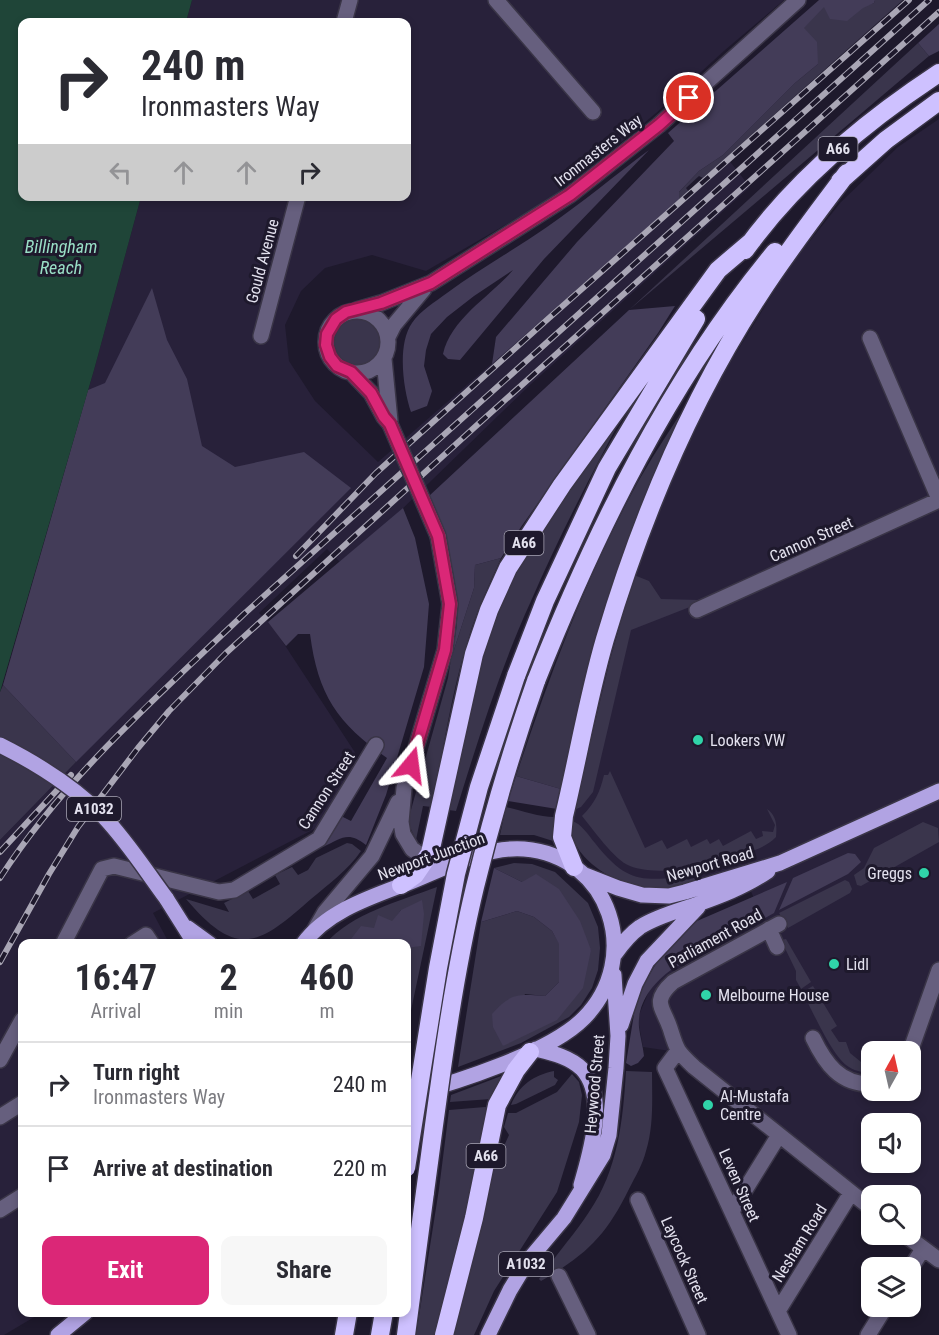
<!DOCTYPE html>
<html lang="en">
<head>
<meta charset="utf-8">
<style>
  :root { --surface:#fff; --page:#f7f7f7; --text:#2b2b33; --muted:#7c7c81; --line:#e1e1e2; --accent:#db2777 }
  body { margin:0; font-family:"Roboto Condensed",sans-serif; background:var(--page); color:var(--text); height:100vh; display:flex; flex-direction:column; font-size:22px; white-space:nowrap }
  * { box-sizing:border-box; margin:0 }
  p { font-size:20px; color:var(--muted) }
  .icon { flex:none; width:33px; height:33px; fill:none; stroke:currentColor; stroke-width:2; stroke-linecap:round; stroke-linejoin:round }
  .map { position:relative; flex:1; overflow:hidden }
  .details { position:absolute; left:18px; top:939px; width:393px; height:378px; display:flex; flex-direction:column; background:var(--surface); border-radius:12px; box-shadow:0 3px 9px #0003 }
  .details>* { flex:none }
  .guide { position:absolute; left:18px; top:18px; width:393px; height:183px; border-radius:12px; box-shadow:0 3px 9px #0003; background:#fff; color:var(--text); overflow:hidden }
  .needle { width:39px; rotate:8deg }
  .buttons { position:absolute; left:861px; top:1041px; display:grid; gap:12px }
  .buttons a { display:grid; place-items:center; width:60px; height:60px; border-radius:12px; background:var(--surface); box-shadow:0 3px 9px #0003; font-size:30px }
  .pin { position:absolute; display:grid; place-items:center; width:51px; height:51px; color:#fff; margin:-26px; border:3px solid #fff; border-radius:50%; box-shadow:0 2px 6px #0007 }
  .me { position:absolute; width:66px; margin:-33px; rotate:16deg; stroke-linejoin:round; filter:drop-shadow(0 0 4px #0008) }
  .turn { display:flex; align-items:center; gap:21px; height:126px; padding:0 24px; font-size:27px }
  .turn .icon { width:78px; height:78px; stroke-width:2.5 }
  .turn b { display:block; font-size:42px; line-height:51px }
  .lanes { display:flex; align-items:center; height:57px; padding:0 24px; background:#0003; justify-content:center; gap:30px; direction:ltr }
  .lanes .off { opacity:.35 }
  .eta { display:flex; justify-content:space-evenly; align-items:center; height:102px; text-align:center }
  .eta b { font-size:36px; font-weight:700; line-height:42px }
  .button { display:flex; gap:12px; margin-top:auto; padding:12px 24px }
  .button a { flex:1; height:69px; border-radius:12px; background:var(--accent); color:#fff; font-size:24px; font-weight:700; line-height:69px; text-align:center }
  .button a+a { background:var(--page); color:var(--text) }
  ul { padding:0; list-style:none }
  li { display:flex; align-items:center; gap:18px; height:84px; padding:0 24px; border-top:2px solid var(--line) }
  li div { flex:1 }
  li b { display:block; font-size:22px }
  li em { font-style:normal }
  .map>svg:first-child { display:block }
  .built { fill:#28213a; fill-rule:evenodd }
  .green { fill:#3a354c }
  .forest { fill:#433c58 }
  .water { fill:#1f4538 }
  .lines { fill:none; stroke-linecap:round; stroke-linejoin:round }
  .minor-casing { stroke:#3a3547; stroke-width:18 }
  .major-casing { stroke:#3a3547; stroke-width:18 }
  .highway-casing { stroke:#3a3547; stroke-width:21 }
  .minor { stroke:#665f7e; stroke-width:15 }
  .major { stroke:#b1a3e3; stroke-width:15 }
  .highway { stroke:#cec1ff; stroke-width:18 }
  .rail-casing { stroke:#a9a6b5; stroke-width:6 }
  .rail { stroke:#1e192c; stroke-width:4; stroke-dasharray:11; stroke-linecap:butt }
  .minor-bridge-casing { stroke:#3a3547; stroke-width:18; stroke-linecap:butt }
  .major-bridge-casing { stroke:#3a3547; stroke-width:18; stroke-linecap:butt }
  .highway-bridge-casing { stroke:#3a3547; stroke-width:21; stroke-linecap:butt }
  .minor-bridge { stroke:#665f7e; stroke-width:15 }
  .major-bridge { stroke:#b1a3e3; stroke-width:15 }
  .highway-bridge { stroke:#cec1ff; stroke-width:18 }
  .route-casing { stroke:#8e194d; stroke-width:15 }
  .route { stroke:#db2777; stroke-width:10 }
  .poi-dot { fill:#30d4a9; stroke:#1e192c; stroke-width:2 }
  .labels { text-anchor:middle; stroke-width:6; stroke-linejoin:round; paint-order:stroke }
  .shield { fill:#1e192c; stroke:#a8a5b4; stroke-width:1.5 }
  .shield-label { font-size:15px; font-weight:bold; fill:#e3e1ee }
  .street-label { font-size:16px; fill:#e3e1ee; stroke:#1e192c }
  .poi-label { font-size:16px; fill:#e3e1ee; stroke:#1e192c; text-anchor:start }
  .water-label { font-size:18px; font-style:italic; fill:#99dfc6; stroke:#1e192c }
</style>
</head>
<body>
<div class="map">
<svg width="939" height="1335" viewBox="0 0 939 1335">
  <rect width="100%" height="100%" fill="#1e192c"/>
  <path class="built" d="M192 0H784L725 50 656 113 562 192 426 271 372 255 325 268 301 291 285 325 289 361 315 401 378 462 728 159 750 187 531 384 397 514 340 562 327 549 259 613 271 624 358 757 316 828 153 913 169 943 22 944V1312L41 1313 4 1335H0V840L76 762 3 685 94 370 141 197 406 196V22H186Z
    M939 119V1260L910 1234V1196H872L871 1209 677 1052 643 1047 639 1025V1015L649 991 657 980 671 970 763 919 746 880 654 890 585 857 570 832 578 785 610 660 643 548 676 470 722 376 789 267 841 202 898 147ZM872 1052H910V1090H872ZM872 1124H910V1162H872Z"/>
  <path class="green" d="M875 0H903L703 178 699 176 686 188 689 192 679 200V192L699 171 723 155 795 83 818 64 803 28 825 5 864 6 874 3Z
    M918 43 929 56 629 310Z
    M334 342a23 23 0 1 1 46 0a23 23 0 1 1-46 0Z
    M639 385C601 456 563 527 531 601 500 669 478 740 456 811L449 810 475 666 484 635 517 565Z
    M690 399 561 789 516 776C548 680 584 582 632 493 649 461 670 430 690 399Z
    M501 558C489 585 476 612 468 640 451 694 443 751 432 807L423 806 416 840 410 827 409 817 448 678 451 659 474 588 475 565Z
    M634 575 649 581 661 599 699 600 700 603 631 630 593 792 581 807 574 810 610 660Z
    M3 685 76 762 0 840V692Z
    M610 771 645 848 662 840 667 849 687 839 691 847 707 839 710 844 719 839 723 846 751 831 756 839 763 836 762 831 773 832 775 825 767 809C777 816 777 826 776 837 761 852 744 852 726 859 721 861 718 864 713 865 693 871 649 874 630 866 614 860 593 829 582 816 595 803 600 792 604 775H608Z
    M506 807C520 810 543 818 556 817L553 841 534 835H500Z
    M572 821C582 824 588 835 595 843 631 889 646 878 698 877V879C684 883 668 891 653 890 621 888 565 858 572 821Z
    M923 822 938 828 939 842 861 886 857 885 854 875 864 868 874 848Z
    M347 843 352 844 361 851C348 870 329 884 311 899 258 946 237 959 186 899L229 912 224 903 248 891 253 899 280 884 275 875 292 867 298 875 308 870 316 858Z
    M514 863 532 864 555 872 588 903 598 927 600 948 598 970 592 988 581 1005 569 1017 521 1043 458 1067 481 922 517 911 534 917 552 931 559 943V982L545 996 525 994 503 1046 591 950 522 882 494 868Z
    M845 880 849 882 852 889 850 893 788 928 779 913Z
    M437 887 409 1020 406 1019 407 948 421 945 401 910 392 922 374 929 348 943 325 944C352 913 400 901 437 887Z
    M786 939 811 982 801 989 796 980V971L781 940Z
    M813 986 837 1026 831 1030 839 1042H846L850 1053 866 1066 871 1058V1073C863 1072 857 1072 849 1067 832 1057 813 1011 802 992Z
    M554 1071V1077L558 1080 555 1085 516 1104 511 1105C519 1085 534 1075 554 1071Z
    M626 1071 652 1072C652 1097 654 1126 646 1151 643 1164 635 1177 629 1189 606 1236 586 1255 541 1281L539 1279C555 1256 574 1235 589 1212 618 1170 623 1120 626 1071Z
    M572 1074 579 1082 582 1095 579 1122 557 1192 494 1291 474 1335H451L486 1204 497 1149 504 1146 509 1135 504 1127 508 1113H516L557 1092Z
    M504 1075 497 1084 491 1099 450 1102 451 1095Z
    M485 1107 489 1108 464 1232 437 1335H416L439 1189 449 1110Z"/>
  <path class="forest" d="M819 0H875L874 3 863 8 847 21 830 19 824 7 804 28 817 42 818 64 795 83 723 155 699 171 679 192V200L492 364 496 337 577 242 674 141 668 133Z
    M939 24V51L929 56 918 43Z
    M649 150 544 259 460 360 448 359 443 354C451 318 491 296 513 270L474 296 447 317 431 334 426 350 424 366 432 391 427 406 411 412C403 389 397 344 412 323 421 310 435 302 447 293 479 269 514 250 547 227 582 203 615 175 649 150Z
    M152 288 167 340 187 379 202 446 235 467 304 452 351 488 76 762 3 685 88 390 105 383Z
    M675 306 658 333 521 527 501 558 475 565 474 588 451 659C453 647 456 635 457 622 459 577 445 537 429 496L629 310Z
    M403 508 415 538 429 604 424 667 386 795 366 845C348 831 342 838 323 847L341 816 351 821 387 758C337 723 318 695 310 634H298L286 646 268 622Z
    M516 776 561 789 557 809 508 801Z
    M848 853 855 854 861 862 848 874 779 910 793 878Z
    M494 868 522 882 536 874 559 889 580 921 591 950 583 988 557 1020 503 1046 493 1027 492 1014C511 993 517 994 545 996L559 982V944L552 931 534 917 517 911 481 922Z
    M787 882 774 913 671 970C653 983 637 1003 639 1027 640 1037 643 1046 644 1056L638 1063 631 1066 626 1063 635 1008 643 986 665 948 697 921Z
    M422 900 424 914 421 946 407 948 406 944 348 943 361 926 374 928 378 915 392 921 401 910Z"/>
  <path class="water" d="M0 0H192L186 22H22V196L141 197 94 370 0 692Z"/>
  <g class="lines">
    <defs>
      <path id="minor" d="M496 0 593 112
        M344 22 350 0
        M357 310 381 303 431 283 570 195 659 125 798 0
        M326 342a31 31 0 1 1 62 0a31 31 0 1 1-62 0Z
        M261 336 298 196
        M388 337 394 325 424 289
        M870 338 939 499
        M384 359 390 421
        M351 372 371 393 384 417 390 424
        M697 610 939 500
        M435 865 412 849 403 834 401 822 404 788 445 650 450 604 438 536
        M779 924 673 982C651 1002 663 1007 670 1028 677 1050 676 1050 694 1067L872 1209
        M769 929 777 947
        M314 931 325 912 372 856 398 802
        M63 944 102 869 114 866 219 892 234 890 319 839 376 745
        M132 944 146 935 152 944
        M813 1038C825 1063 840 1085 872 1084
        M677 1052 665 1068 789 1335
        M910 1052 939 970
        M0 1060 22 1020
        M0 1117 22 1103
        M638 1200 698 1335
        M0 1210 22 1196
        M732 1211 779 1135
        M904 1234 939 1260
        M910 1269 923 1249
        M559 1276 588 1335
        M778 1311 851 1193
        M868 1335 886 1306"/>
      <path id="major" d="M585 875 618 888 642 895 669 896 685 892 780 863 939 791
        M166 898 195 944
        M188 928 210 944
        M303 944C327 911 371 897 408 883 443 869 485 846 524 849 611 856 643 958 584 1018 550 1053 454 1083 406 1096
        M615 954C622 944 630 934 640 927 656 917 674 912 692 906 718 897 745 887 768 871
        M621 1025 635 984 647 961 698 907
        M536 1049C552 1053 570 1057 582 1069 608 1097 590 1153 581 1185
        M58 1335 86 1312
        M488 1335 510 1290 527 1262 564 1218 603 1155 609 1135 616 1068 618 1036 614 975"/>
      <path id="highway" d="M840 181 886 140 939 101
        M745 250C796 179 866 121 939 73
        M516 676 545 601 607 468 696 319
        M536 681C596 530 670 379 775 252
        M574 867 562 837 564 816C578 758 588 697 605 639 641 518 690 401 759 295 786 253 817 213 847 173
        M401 885 415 875 430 853 474 654 489 610 508 568 562 485 718 270 752 241
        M344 1335 348 1312
        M380 1335 384 1312
        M406 1335 425 1192
        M444 1335 474 1218 497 1105 516 1070 530 1052"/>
    </defs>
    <use href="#minor" class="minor-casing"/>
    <use href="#major" class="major-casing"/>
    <use href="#highway" class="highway-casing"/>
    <use href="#minor" class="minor"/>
    <use href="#major" class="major"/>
    <use href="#highway" class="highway"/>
    <defs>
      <path id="rail" d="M296 556 376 473 549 318 909 0
        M0 852 71 775
        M0 878C65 777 158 696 244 614L929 0
        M0 962 49 874 78 827 138 748 169 711 226 653 476 426 939 12"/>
    </defs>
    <use href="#rail" class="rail-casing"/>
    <use href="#rail" class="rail"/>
    <defs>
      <path id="minor-bridge" d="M390 424 438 536"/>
      <path id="major-bridge" d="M0 745C38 764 73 786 103 816 127 841 146 871 166 898"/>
      <path id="highway-bridge" d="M406 1168 438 968 456 874 479 787 516 676
        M425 1192C439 1090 451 987 475 887 492 817 512 749 536 681"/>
    </defs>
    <use href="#minor-bridge" class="minor-bridge-casing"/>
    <use href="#major-bridge" class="major-bridge-casing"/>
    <use href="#highway-bridge" class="highway-bridge-casing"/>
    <use href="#minor-bridge" class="minor-bridge"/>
    <use href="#major-bridge" class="major-bridge"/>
    <use href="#highway-bridge" class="highway-bridge"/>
  </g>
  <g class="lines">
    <defs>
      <path id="route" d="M411 765 445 650 450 604 438 536 390 424 384 417 371 393 351 372 337 366 330 357 326 345 327 334 336 319 346 312 381 303 431 283 570 195 659 125 689 98"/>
    </defs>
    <use href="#route" class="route-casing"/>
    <use href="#route" class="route"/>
  </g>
  <g class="poi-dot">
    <circle cx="698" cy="740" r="6"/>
    <circle cx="924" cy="873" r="6"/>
    <circle cx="834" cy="964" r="6"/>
    <circle cx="706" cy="995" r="6"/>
    <circle cx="708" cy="1105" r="6"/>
  </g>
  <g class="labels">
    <g class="shield">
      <rect x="818.5" y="137" width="39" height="24" rx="4.5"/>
      <rect x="504.5" y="531" width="39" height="24" rx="4.5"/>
      <rect x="67" y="797" width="54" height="24" rx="4.5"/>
      <rect x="466.5" y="1144" width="39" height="24" rx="4.5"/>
      <rect x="499" y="1252" width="54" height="24" rx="4.5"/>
    </g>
    <g class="shield-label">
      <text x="838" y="154">A66</text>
      <text x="524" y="548">A66</text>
      <text x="94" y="814">A1032</text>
      <text x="486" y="1161">A66</text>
      <text x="526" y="1269">A1032</text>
    </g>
    <g class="street-label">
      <text transform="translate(598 150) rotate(-38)" y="6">Ironmasters Way</text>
      <text transform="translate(262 261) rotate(-75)" y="6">Gould Avenue</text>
      <text transform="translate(811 539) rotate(-24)" y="6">Cannon Street</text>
      <text transform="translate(326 790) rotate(-57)" y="6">Cannon Street</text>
      <text transform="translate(431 856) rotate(-20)" y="6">Newport Junction</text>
      <text transform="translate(710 864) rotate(-16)" y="6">Newport Road</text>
      <text transform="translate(715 938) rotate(-29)" y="6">Parliament Road</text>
      <text transform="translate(594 1084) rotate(-85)" y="6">Heywood Street</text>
      <text transform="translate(740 1185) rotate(66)" y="6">Leven Street</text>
      <text transform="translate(799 1243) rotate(-58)" y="6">Nesham Road</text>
      <text transform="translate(685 1260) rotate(66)" y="6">Laycock Street</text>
    </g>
    <g class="poi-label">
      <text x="710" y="746">Lookers VW</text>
      <text x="912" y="879" text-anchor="end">Greggs</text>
      <text x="846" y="970">Lidl</text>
      <text x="718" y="1001">Melbourne House</text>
      <text x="720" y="1102">Al-Mustafa<tspan x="720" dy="18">Centre</tspan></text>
    </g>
    <g class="water-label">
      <text x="61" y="253">Billingham<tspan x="61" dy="21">Reach</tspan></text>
    </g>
  </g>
</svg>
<div class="buttons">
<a><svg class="needle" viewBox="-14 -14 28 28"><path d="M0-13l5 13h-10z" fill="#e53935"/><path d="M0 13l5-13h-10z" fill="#7c7c81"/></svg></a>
<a><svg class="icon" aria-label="sound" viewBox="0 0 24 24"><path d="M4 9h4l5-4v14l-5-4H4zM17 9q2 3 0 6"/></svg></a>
<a><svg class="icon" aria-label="search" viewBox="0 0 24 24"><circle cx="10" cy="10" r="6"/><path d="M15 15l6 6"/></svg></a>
<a><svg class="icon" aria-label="layers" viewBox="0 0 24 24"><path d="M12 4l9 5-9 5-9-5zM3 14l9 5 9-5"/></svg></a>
</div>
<div class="pin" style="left:689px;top:98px;background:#d93025"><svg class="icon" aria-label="arrive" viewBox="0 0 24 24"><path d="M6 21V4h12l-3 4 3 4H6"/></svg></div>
<svg class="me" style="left:411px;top:765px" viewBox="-20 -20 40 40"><path d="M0-17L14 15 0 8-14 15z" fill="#db2777" stroke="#fff" stroke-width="4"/></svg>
<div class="guide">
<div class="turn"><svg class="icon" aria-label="right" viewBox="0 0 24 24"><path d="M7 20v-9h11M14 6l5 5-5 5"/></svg><div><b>240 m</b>Ironmasters Way</div></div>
<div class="lanes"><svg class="icon off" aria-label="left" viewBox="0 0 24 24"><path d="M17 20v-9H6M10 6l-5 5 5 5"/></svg><svg class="icon off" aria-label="ahead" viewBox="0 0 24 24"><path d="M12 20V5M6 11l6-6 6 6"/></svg><svg class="icon off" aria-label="ahead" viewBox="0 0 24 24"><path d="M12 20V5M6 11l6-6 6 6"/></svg><svg class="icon" aria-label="right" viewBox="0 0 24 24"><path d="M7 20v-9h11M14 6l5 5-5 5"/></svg></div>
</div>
<section class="details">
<div class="eta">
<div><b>16:47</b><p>Arrival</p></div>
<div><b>2</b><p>min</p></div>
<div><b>460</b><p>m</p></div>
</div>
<ul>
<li><svg class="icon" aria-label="right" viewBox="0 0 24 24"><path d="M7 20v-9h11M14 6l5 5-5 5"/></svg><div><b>Turn right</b><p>Ironmasters Way</p></div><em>240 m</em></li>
<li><svg class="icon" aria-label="arrive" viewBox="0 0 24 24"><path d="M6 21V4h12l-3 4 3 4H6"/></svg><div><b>Arrive at destination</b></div><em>220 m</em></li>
</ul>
<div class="button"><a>Exit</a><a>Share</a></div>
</section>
</div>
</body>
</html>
